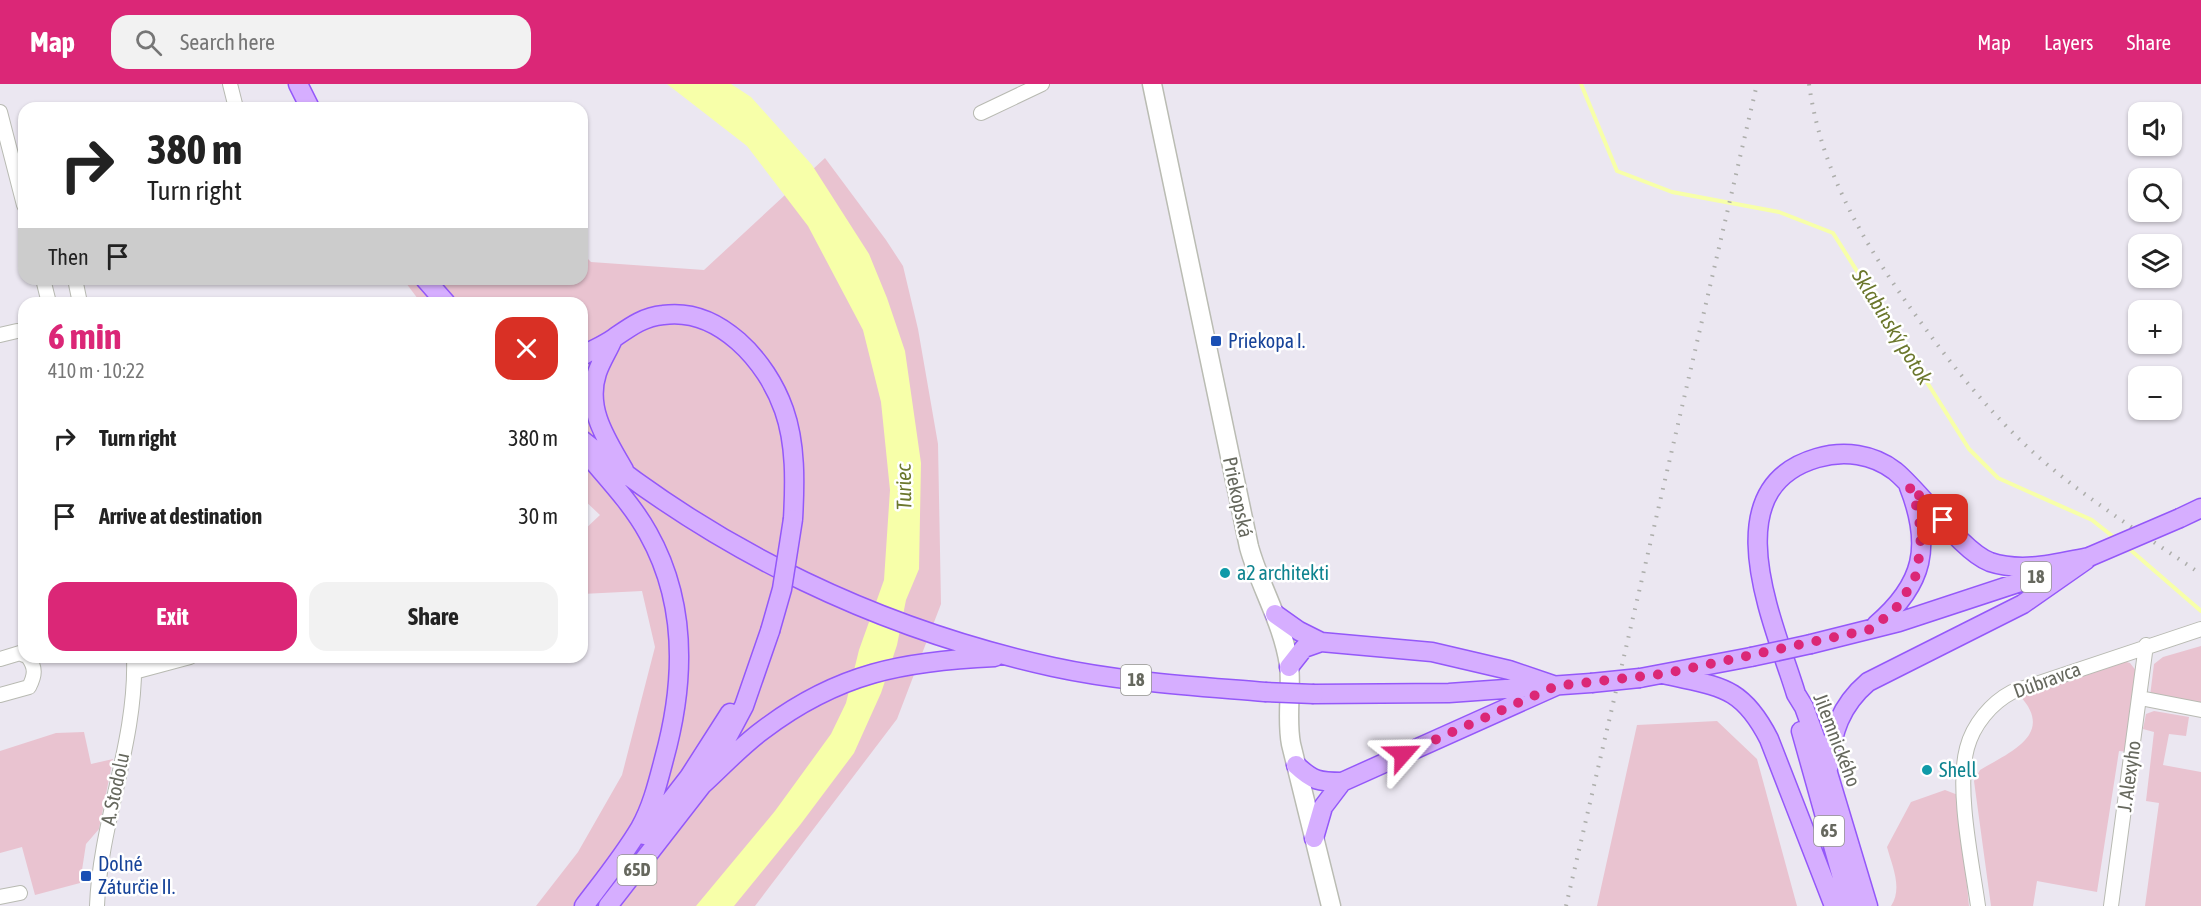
<!DOCTYPE html>
<html lang="en">
<head>
<meta charset="utf-8">
<style>
  :root { --surface:#fff; --page:#f2f2f2; --text:#222; --muted:#767676; --accent:#db2777 }
  body { margin:0; font-family:"Asap Condensed",sans-serif; background:var(--page); color:var(--text); height:100vh; display:flex; flex-direction:column; font-size:22px; white-space:nowrap }
  * { box-sizing:border-box; margin:0 }
  p { font-size:20px; color:var(--muted) }
  .icon { flex:none; width:33px; height:33px; fill:none; stroke:currentColor; stroke-width:2; stroke-linecap:round; stroke-linejoin:round }
  .map { position:relative; flex:1; overflow:hidden }
  .drawer { position:absolute; left:18px; top:213px; width:570px; height:366px; display:flex; flex-direction:column; background:var(--surface); border-radius:18px; box-shadow:0 2px 4px #0004 }
  .drawer>* { flex:none }
  .top-card { position:absolute; left:18px; top:18px; width:570px; height:183px; border-radius:18px; box-shadow:0 2px 4px #0004; background:#fff; color:var(--text); overflow:hidden }
  .buttons { position:absolute; left:2128px; top:18px; display:grid; gap:12px }
  .buttons a { display:grid; place-items:center; width:54px; height:54px; border-radius:12px; background:var(--surface); box-shadow:0 2px 4px #0004; font-size:30px }
  .pin { position:absolute; display:grid; place-items:center; width:51px; height:51px; color:#fff; margin:-26px; border-radius:12px; box-shadow:0 3px 9px #0006 }
  .me { position:absolute; width:66px; margin:-33px; rotate:65deg; stroke-linejoin:round; filter:drop-shadow(0 0 4px #0008) }
  .turn { display:flex; align-items:center; gap:21px; height:126px; padding:0 30px; font-size:27px }
  .turn .icon { width:78px; height:78px; stroke-width:2.5 }
  .turn b { display:block; font-size:42px; line-height:51px }
  .then { display:flex; align-items:center; height:57px; padding:0 30px; background:#0003; gap:12px; font-size:22px }
  .round { display:grid; place-items:center; flex:none; width:63px; height:63px; border-radius:18px; background:var(--page) }
  .head { display:flex; align-items:center; justify-content:space-between; height:102px; padding:0 30px }
  h1 { font-size:36px; font-weight:700; line-height:45px; color:var(--accent) }
  .button { display:flex; gap:12px; margin-top:auto; padding:12px 30px }
  .button a { flex:1; height:69px; border-radius:18px; background:var(--accent); color:#fff; font-size:24px; font-weight:700; line-height:69px; text-align:center }
  .button a+a { background:var(--page); color:var(--text) }
  ul { padding:0; list-style:none }
  li { display:flex; align-items:center; gap:18px; height:78px; padding:0 30px }
  li div { flex:1 }
  li b { display:block; font-size:22px }
  li em { font-style:normal }
  header { display:flex; align-items:center; gap:36px; box-sizing:border-box; height:84px; padding:0 30px; background:var(--accent); color:#fff }
  header strong { font-size:28px }
  nav { display:flex; gap:33px; margin-inline-start:auto; font-size:21px }
  .search { width:420px; height:54px; background:var(--page); display:flex; align-items:center; gap:15px; box-sizing:border-box; padding:0 21px; border-radius:18px; color:var(--muted); font-size:22px }
  .map>svg:first-child { display:block }
  .green { fill:#e9c3d0 }
  .water { fill:#f7ffa9 }
  .lines { fill:none; stroke-linecap:round; stroke-linejoin:round }
  .stream { stroke:#f7ffa9; stroke-width:4 }
  .street-casing { stroke:#b8bab2; stroke-width:16 }
  .secondary-casing { stroke:#babcb3; stroke-width:21 }
  .primary-casing { stroke:#9458f9; stroke-width:21 }
  .street { stroke:#fff; stroke-width:14 }
  .secondary { stroke:#fff; stroke-width:18 }
  .primary { stroke:#d6aeff; stroke-width:18 }
  .rail { stroke:#adaeab; stroke-width:4; stroke-dasharray:1.5 8; stroke-linecap:butt }
  .primary-bridge-casing { stroke:#9458f9; stroke-width:21; stroke-linecap:butt }
  .primary-bridge { stroke:#d6aeff; stroke-width:18 }
  .route { stroke:#db2777; stroke-width:10; stroke-dasharray:0 18 }
  .transit-dot { fill:#1a4fb4; stroke:#fff; stroke-width:2 }
  .culture-dot { fill:#0f9aa8; stroke:#fff; stroke-width:2 }
  .labels { text-anchor:middle; stroke-width:5; stroke-linejoin:round; paint-order:stroke }
  .shield { fill:#fff; stroke:#94958e; stroke-width:1.5 }
  .shield-label { font-size:18px; font-weight:bold; fill:#66685e }
  .transit-label { font-size:20px; fill:#164399; stroke:#fff; text-anchor:start }
  .street-label { font-size:20px; fill:#66685e; stroke:#fff }
  .culture-label { font-size:20px; fill:#0d838f; stroke:#fff; text-anchor:start }
  .water-label { font-size:21px; font-style:italic; fill:#6b772c; stroke:#fff }
</style>
</head>
<body>
<header>
<strong>Map</strong>
<div class="search"><svg class="icon" aria-label="search" viewBox="0 0 24 24"><circle cx="10" cy="10" r="6"/><path d="M15 15l6 6"/></svg>Search here</div>
<nav><a>Map</a><a>Layers</a><a>Share</a></nav>
</header>
<div class="map">
<svg width="2201" height="822" viewBox="0 0 2201 822">
  <rect width="100%" height="100%" fill="#ebe7f1"/>
  <path class="green" d="M825 74 886 156 903 182 918 245 938 360 941 520 897 635 755 822H536L578 768 622 691 655 563 642 507 582 510V448L600 431 582 414V219H421L403 195H582V169L591 178 704 186Z
    M2201 562V621L2150 612 2154 580 2163 573Z
    M2123 577 2130 579 2137 588 2128 668 2119 667 2097 808 2037 797 2033 822H1991L1974 697 1980 686C2008 669 2056 651 2020 612Z
    M2154 627 2189 633 2186 652 2169 650 2163 681 2201 688V822H2145L2159 719 2146 717 2154 648 2143 645 2146 630Z
    M1717 637 1757 675 1797 822H1597L1637 641Z
    M84 648 91 680 113 675 99 745 86 760 80 799 35 811 22 763 0 769V667L56 649Z
    M1945 706 1958 711 1969 822H1891C1903 804 1892 782 1887 763L1911 718Z"/>
  <path class="water" d="M667 0H731L751 13 812 81 869 170 887 214 905 267 921 379 919 485 906 516 897 561 881 609 854 669 800 741 734 822H696L775 727 831 650 846 619 859 566 884 496 890 406 881 318 863 246 808 142 747 62Z"/>
  <g class="lines">
    <path class="stream" d="M1581 0 1617 87 1672 108 1779 128 1833 149 1969 365 1998 394 2092 436 2116 455
      M2127 463 2201 527"/>
    <defs>
      <path id="street" d="M230 0 236 24
        M0 28 24 121
        M981 29 1042 0
        M43 195 49 219
        M75 195 80 219
        M0 251 17 247
        M0 575 20 569 24 571
        M134 588 190 573
        M0 611 29 603C35 591 36 584 28 573
        M2140 614 2201 626
        M0 813 20 809
        M97 822C100 738 137 657 134 573
        M1978 822C1972 779 1956 705 1967 664 1973 641 1991 619 2012 608L2201 545
        M2111 822 2146 561"/>
      <path id="secondary" d="M1152 0 1249 463C1260 503 1283 539 1289 581 1292 607 1286 634 1291 660L1331 822"/>
      <path id="primary" d="M298 0 310 24
        M425 195 446 219
        M613 255C608 267 601 277 597 289 585 325 607 356 624 386
        M582 272C592 266 604 261 614 254 630 243 643 233 663 231 719 223 767 277 784 326 796 360 795 399 793 435
        M582 356C719 468 880 545 1053 583 1122 598 1194 602 1265 608
        M2180 434 2201 424
        M1275 530 1299 547 1321 558 1432 568 1509 586 1556 602
        M1876 541C1924 500 1932 462 1909 403
        M1811 560 1899 538 2051 488
        M1289 583 1304 564 1321 558
        M1663 590C1718 603 1741 600 1769 655L1834 822
        M1640 594 1751 573
        M1314 610 1449 609 1591 599
        M1801 647 1850 822
        M1296 681C1313 697 1319 698 1342 698L1556 602
        M1828 685C1832 648 1840 622 1868 598L2023 520 2086 476
        M702 701C722 683 741 662 763 646 838 589 904 577 995 573
        M644 751 689 693 730 629
        M1314 754 1323 723 1342 698
        M584 822C603 797 624 771 640 744 652 723 658 698 664 675 685 599 688 520 648 449 632 420 608 395 587 370
        M608 822 702 701 744 622 770 547
        M1868 822 1828 689 1804 623 1796 610C1775 541 1711 405 1817 374 1844 366 1873 370 1895 387 1923 410 1961 467 1990 478 2023 489 2057 479 2089 473"/>
    </defs>
    <use href="#street" class="street-casing"/>
    <use href="#secondary" class="secondary-casing"/>
    <use href="#primary" class="primary-casing"/>
    <use href="#street" class="street"/>
    <use href="#secondary" class="secondary"/>
    <use href="#primary" class="primary"/>
    <path class="rail" d="M1809 0C1822 93 1868 166 1922 240 1960 292 2000 341 2049 382 2097 422 2150 455 2201 490
      M1566 822 1757 0"/>
    <defs>
      <path id="primary-bridge" d="M2089 473 2180 434
        M770 547 782 505 793 435
        M1751 573 1811 560
        M1591 599 1640 594
        M1265 608 1314 610"/>
    </defs>
    <use href="#primary-bridge" class="primary-bridge-casing"/>
    <use href="#primary-bridge" class="primary-bridge"/>
  </g>
  <g class="lines">
    <path class="route" d="M1403 670 1556 602 1663 590 1872 545 1899 521 1915 494 1920 468 1921 448 1917 424 1909 401 1943 436"/>
  </g>
  <g class="transit-dot">
    <rect x="1210" y="251" width="12" height="12" rx="3"/>
    <rect x="80" y="786" width="12" height="12" rx="3"/>
  </g>
  <g class="culture-dot">
    <circle cx="1225" cy="489" r="6"/>
    <circle cx="1927" cy="686" r="6"/>
  </g>
  <g class="labels">
    <g class="shield">
      <rect x="2021" y="478" width="30" height="30" rx="4.5"/>
      <rect x="1121" y="581" width="30" height="30" rx="4.5"/>
      <rect x="1814" y="732" width="30" height="30" rx="4.5"/>
      <rect x="617.5" y="771" width="39" height="30" rx="4.5"/>
    </g>
    <g class="shield-label">
      <text x="2036" y="499">18</text>
      <text x="1136" y="602">18</text>
      <text x="1829" y="753">65</text>
      <text x="637" y="792">65D</text>
    </g>
    <g class="transit-label">
      <text x="1228" y="264">Priekopa I.</text>
      <text x="98" y="787">Dolné<tspan x="98" dy="23">Záturčie II.</tspan></text>
    </g>
    <g class="street-label">
      <text transform="translate(1238 413) rotate(78)" y="7">Priekopská</text>
      <text transform="translate(2047 596) rotate(-20)" y="7">Dúbravca</text>
      <text transform="translate(1837 656) rotate(69)" y="7">Jilemnického</text>
      <text transform="translate(2129 692) rotate(-82)" y="7">J. Alexyho</text>
      <text transform="translate(115 705) rotate(-78)" y="7">A. Stodolu</text>
    </g>
    <g class="culture-label">
      <text x="1237" y="496">a2 architekti</text>
      <text x="1939" y="693">Shell</text>
    </g>
    <g class="water-label">
      <text transform="translate(1892 243) rotate(58)" y="7">Sklabinský potok</text>
      <text transform="translate(904 403) rotate(-91)" y="7">Turiec</text>
    </g>
  </g>
</svg>
<div class="buttons">
<a><svg class="icon" aria-label="sound" viewBox="0 0 24 24"><path d="M4 9h4l5-4v14l-5-4H4zM17 9q2 3 0 6"/></svg></a>
<a><svg class="icon" aria-label="search" viewBox="0 0 24 24"><circle cx="10" cy="10" r="6"/><path d="M15 15l6 6"/></svg></a>
<a><svg class="icon" aria-label="layers" viewBox="0 0 24 24"><path d="M12 4l9 5-9 5-9-5zM3 14l9 5 9-5"/></svg></a>
<a>+</a>
<a>−</a>
</div>
<div class="pin" style="left:1943px;top:436px;background:#d93025"><svg class="icon" aria-label="arrive" viewBox="0 0 24 24"><path d="M6 21V4h12l-3 4 3 4H6"/></svg></div>
<svg class="me" style="left:1403px;top:670px" viewBox="-20 -20 40 40"><path d="M0-17L14 15 0 8-14 15z" fill="#db2777" stroke="#fff" stroke-width="4"/></svg>
<div class="top-card">
<div class="turn"><svg class="icon" aria-label="right" viewBox="0 0 24 24"><path d="M7 20v-9h11M14 6l5 5-5 5"/></svg><div><b>380 m</b>Turn right</div></div>
<div class="then">Then<svg class="icon" aria-label="arrive" viewBox="0 0 24 24"><path d="M6 21V4h12l-3 4 3 4H6"/></svg></div>
</div>
<section class="drawer">
<div class="head"><div><h1>6 min</h1><p>410 m · 10:22</p></div><a class="round" style="background:#d93025;color:#fff"><svg class="icon" aria-label="close" viewBox="0 0 24 24"><path d="M6 6l12 12M18 6L6 18"/></svg></a></div>
<ul>
<li><svg class="icon" aria-label="right" viewBox="0 0 24 24"><path d="M7 20v-9h11M14 6l5 5-5 5"/></svg><div><b>Turn right</b></div><em>380 m</em></li>
<li><svg class="icon" aria-label="arrive" viewBox="0 0 24 24"><path d="M6 21V4h12l-3 4 3 4H6"/></svg><div><b>Arrive at destination</b></div><em>30 m</em></li>
</ul>
<div class="button"><a>Exit</a><a>Share</a></div>
</section>
</div>
</body>
</html>
